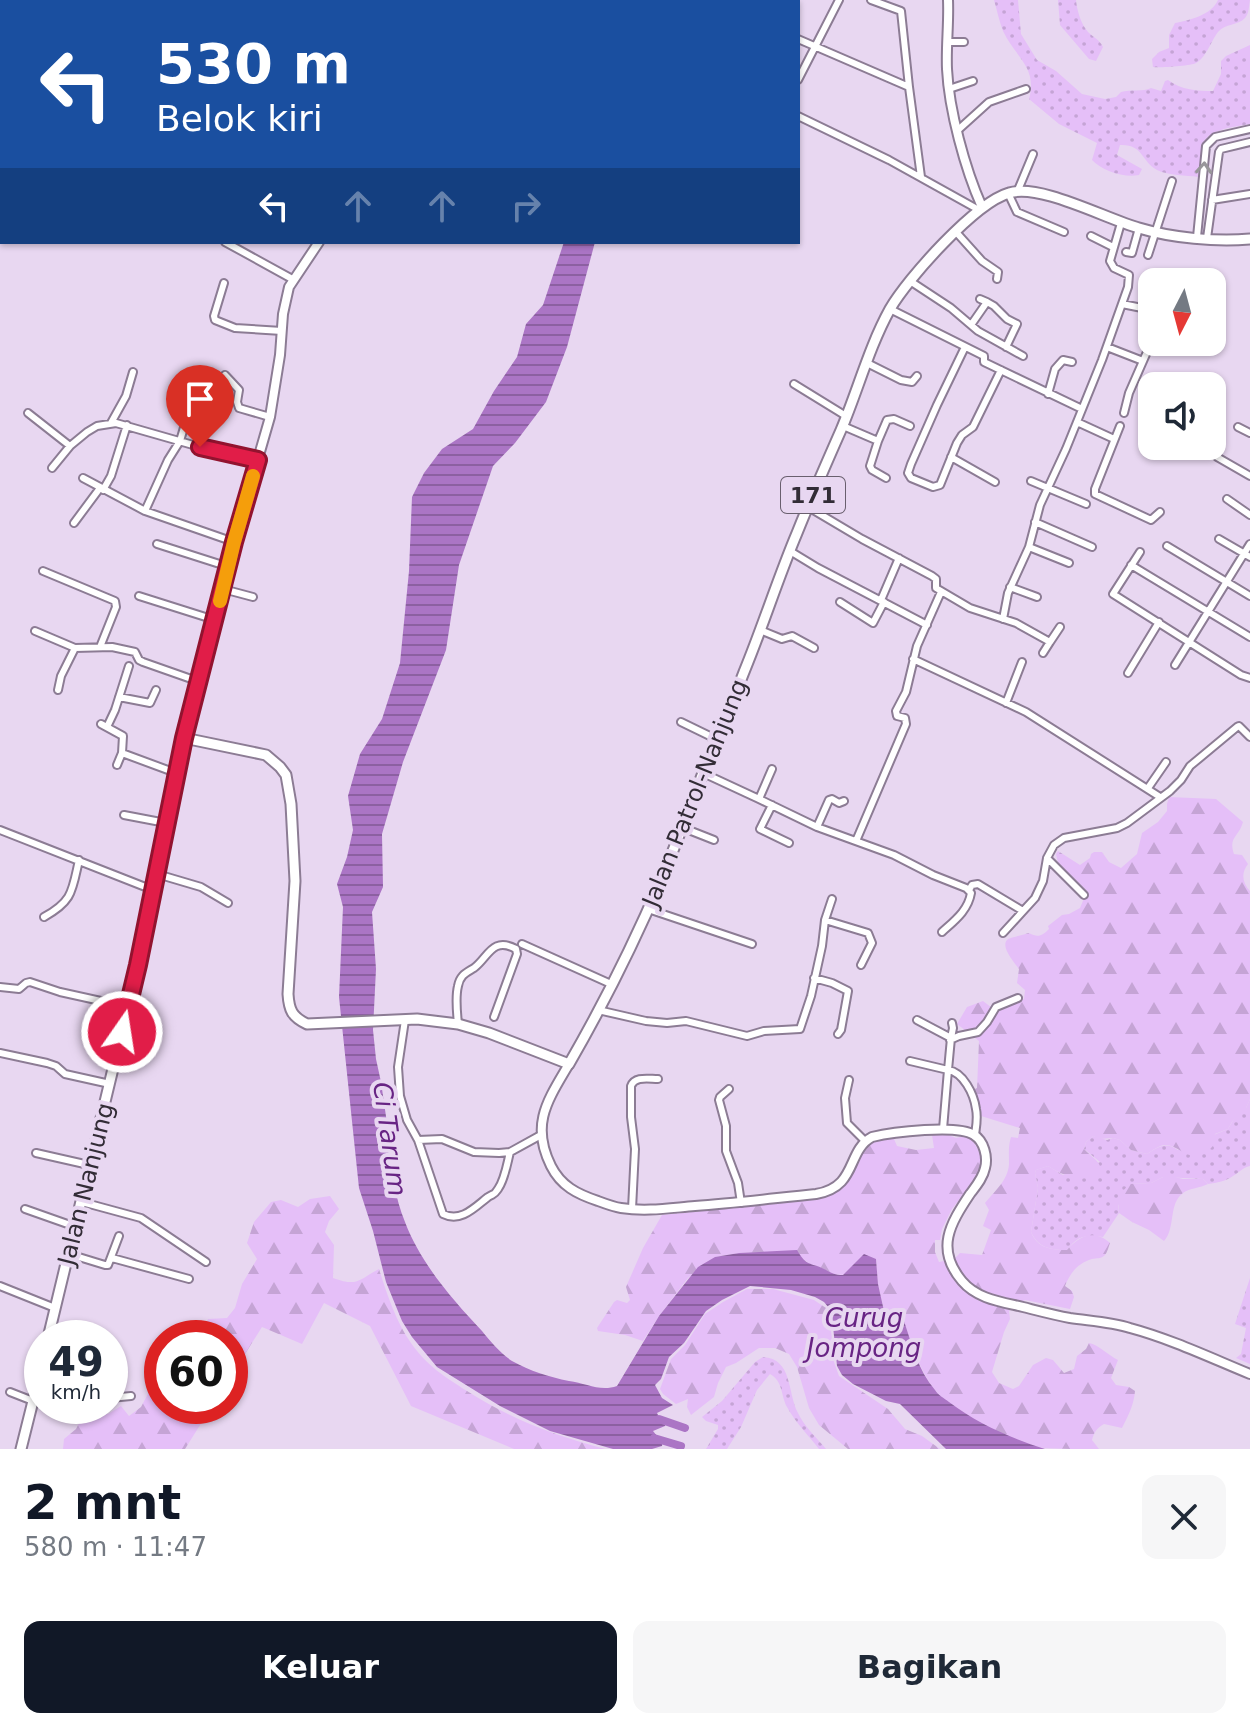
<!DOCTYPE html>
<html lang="id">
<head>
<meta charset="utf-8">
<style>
  :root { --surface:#fff; --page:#f6f6f7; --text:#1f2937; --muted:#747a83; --accent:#111827 }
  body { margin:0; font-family:"DejaVu Sans",sans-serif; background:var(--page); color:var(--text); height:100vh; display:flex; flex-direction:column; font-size:30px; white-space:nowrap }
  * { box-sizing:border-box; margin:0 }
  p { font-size:26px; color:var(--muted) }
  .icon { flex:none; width:44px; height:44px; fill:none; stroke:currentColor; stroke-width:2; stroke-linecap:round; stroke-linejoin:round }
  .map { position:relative; height:1449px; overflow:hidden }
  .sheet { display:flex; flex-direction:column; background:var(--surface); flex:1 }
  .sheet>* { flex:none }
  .banner { position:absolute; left:0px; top:0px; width:800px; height:244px; box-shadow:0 2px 6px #0004; background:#1a4fa0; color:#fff; overflow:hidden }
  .needle { width:52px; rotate:186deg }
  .buttons { position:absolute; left:1138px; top:268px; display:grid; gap:16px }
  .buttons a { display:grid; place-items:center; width:88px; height:88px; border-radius:16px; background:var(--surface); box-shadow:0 2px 6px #0004; font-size:40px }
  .speed { position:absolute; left:24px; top:1320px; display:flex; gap:16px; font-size:40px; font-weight:700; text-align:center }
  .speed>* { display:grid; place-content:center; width:104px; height:104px; border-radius:50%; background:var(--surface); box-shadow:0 2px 6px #0004; line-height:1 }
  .speed small { font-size:20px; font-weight:400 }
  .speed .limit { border:12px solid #d22; background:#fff; color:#111 }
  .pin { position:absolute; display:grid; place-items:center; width:68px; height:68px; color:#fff; margin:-82px -34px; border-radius:50% 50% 50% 0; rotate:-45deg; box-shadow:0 0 8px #0007 }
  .pin .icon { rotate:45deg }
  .me { position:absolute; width:88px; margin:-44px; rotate:13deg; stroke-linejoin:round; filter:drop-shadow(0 0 6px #0008) }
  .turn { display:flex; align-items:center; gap:28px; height:168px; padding:0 24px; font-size:36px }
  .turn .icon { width:104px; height:104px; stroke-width:2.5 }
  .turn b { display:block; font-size:56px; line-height:68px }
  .lanes { display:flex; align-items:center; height:76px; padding:0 24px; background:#0003; justify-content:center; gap:40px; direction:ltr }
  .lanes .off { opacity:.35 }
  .round { display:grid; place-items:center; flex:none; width:84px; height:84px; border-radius:16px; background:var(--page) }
  .head { display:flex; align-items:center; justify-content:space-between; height:136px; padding:0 24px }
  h1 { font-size:48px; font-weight:700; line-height:60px; color:var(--accent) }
  .cta { display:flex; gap:16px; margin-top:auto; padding:16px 24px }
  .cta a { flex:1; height:92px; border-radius:16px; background:var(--accent); color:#fff; font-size:32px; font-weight:700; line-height:92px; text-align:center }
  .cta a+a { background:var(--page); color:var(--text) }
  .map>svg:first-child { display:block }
  .green { fill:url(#green-dots) }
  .forest { fill:url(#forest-firs) }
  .water { fill:url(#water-rules) }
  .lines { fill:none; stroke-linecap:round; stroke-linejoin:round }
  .canal { stroke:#ab75c5; stroke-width:8 }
  .street-casing { stroke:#8c7c94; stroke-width:10 }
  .secondary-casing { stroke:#8c7c94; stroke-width:12 }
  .primary-casing { stroke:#8c7c94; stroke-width:13 }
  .street { stroke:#fff; stroke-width:6 }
  .secondary { stroke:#fff; stroke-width:8 }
  .primary { stroke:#fff; stroke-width:9 }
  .oneway { stroke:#98969a }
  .route-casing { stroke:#92132f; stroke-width:20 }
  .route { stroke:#e11d48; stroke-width:14 }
  .slow { stroke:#f59e0b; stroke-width:14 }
  .labels { text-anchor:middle; stroke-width:8; stroke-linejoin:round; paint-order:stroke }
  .shield { fill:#e8d7f1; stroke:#695f6e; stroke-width:2 }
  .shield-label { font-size:22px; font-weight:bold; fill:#322c36 }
  .street-label { font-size:24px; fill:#322c36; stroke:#e8d7f1 }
  .water-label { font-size:26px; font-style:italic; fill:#682484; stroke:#e8d7f1 }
</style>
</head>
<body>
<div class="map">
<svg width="1250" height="1449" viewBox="0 0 1250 1449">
  <defs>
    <pattern id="green-dots" width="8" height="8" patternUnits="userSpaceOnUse" patternTransform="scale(2)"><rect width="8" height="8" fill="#e5bff8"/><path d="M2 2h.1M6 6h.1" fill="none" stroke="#c5a4d5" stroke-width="1.8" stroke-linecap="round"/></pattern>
    <pattern id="forest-firs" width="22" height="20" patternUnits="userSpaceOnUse" patternTransform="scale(2)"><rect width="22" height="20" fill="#e5bff8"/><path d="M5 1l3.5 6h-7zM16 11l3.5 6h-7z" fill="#c5a4d5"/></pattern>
    <pattern id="water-rules" width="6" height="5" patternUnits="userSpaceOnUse" patternTransform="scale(2)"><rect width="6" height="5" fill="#ab75c5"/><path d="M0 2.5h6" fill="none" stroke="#8c60a1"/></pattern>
  </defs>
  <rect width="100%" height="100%" fill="#e8d7f1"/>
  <path class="green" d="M994 0H1018L1021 34 1037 60 1056 71 1082 94 1105 99 1116 97 1121 92C1130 89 1143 92 1151 88L1161 91 1165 81 1168 80C1181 90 1198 91 1213 91L1221 74V61L1226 56 1250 45V124C1236 127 1209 128 1203 144 1200 154 1200 166 1198 177 1186 175 1169 176 1157 170 1141 161 1143 144 1120 145L1117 155 1142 169 1139 175C1124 178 1102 171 1092 160L1097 143 1059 124 1029 99C1038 67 1015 57 1003 31 999 21 997 10 994 0Z
    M1058 0H1076C1077 11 1081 24 1088 32 1094 38 1099 39 1103 47L1096 61 1089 59 1060 25Z
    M1218 0H1250C1249 6 1249 14 1245 18 1238 26 1225 23 1218 32 1211 41 1206 58 1196 63 1191 66 1158 68 1153 67L1152 59 1159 52 1169 48V35L1175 23C1191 20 1211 15 1218 0Z
    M1250 1099V1166C1242 1168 1240 1172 1233 1176 1226 1181 1217 1183 1208 1184L1203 1179 1163 1177 1151 1183 1130 1184 1118 1206 1119 1213 1103 1237C1085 1235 1079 1235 1067 1250 1051 1250 1038 1248 1031 1232L1038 1188 1035 1173 1036 1170 1048 1166 1063 1175 1100 1162 1084 1149 1086 1142 1093 1136 1107 1140 1113 1138 1120 1140 1131 1150 1147 1154C1158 1147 1166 1141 1178 1150L1228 1129 1235 1117 1246 1108Z
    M1250 1278V1364L1236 1358 1241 1354 1246 1328 1235 1324Z
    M763 1357C793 1359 787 1392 798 1413 804 1426 816 1437 826 1449H819C809 1436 795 1422 787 1407 781 1396 783 1381 770 1374L757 1390 741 1427 727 1449H706L718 1429V1425L706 1421 702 1417 722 1401 755 1362Z"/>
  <path class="forest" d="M1169 797 1216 799 1243 822C1239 837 1228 837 1234 854L1242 855 1248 864C1241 873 1242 882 1250 891V1099L1246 1108 1247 1112C1236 1114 1233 1120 1228 1129L1215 1134 1212 1147C1191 1169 1180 1143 1164 1145 1158 1146 1152 1151 1147 1154L1131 1150 1120 1140 1113 1138 1100 1139 1093 1136 1086 1142 1084 1149C1092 1158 1104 1162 1100 1176 1079 1181 1065 1177 1048 1166L1036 1170 1035 1173 1038 1188 1031 1232C1037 1248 1051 1250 1067 1250 1079 1236 1094 1229 1110 1243 1109 1246 1107 1253 1105 1255 1101 1259 1097 1258 1092 1259 1078 1263 1070 1273 1065 1286L1072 1291 1074 1297 1070 1309 1025 1300 1009 1311 1010 1319 1004 1332 992 1372 999 1383 1013 1389 1019 1386 1033 1365 1046 1358 1053 1360 1064 1373 1074 1369 1077 1356 1086 1349 1089 1343C1099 1345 1108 1355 1118 1360L1111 1378 1116 1385 1129 1387 1135 1391C1134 1405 1128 1416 1122 1428L1104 1424C1097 1428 1094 1432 1092 1440L1099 1449C1081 1449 1060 1449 1043 1448 1015 1443 951 1412 934 1389 919 1369 912 1345 904 1322L884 1311 878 1284 876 1259 843 1275 831 1274 823 1269 812 1266 800 1256 774 1252 739 1253 715 1257 688 1278 659 1316 643 1341 625 1335 598 1331 597 1328 614 1302 617 1300 627 1303 630 1300 626 1287 643 1248 662 1215 822 1198 840 1188 854 1172 869 1140 881 1136 894 1139 897 1146 916 1150 934 1148 932 1135 946 1134 956 1138 965 1136 973 1141 982 1156 979 1175 952 1209 942 1229 940 1240H935V1252L939 1262 954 1259 960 1253 982 1255 991 1230 983 1226 989 1210 985 1203C995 1191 1008 1180 1009 1164 1009 1154 1008 1147 1011 1137L1018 1138 1020 1128 981 1116 973 1090 977 1088 979 1041 957 1024 967 1007 983 1001 996 1011 1024 999 1025 990 1017 983 1019 969C1015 963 999 946 1008 939 1010 938 1026 934 1029 933 1038 938 1042 936 1049 929L1048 926 1062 915 1069 914 1080 908 1087 891 1058 863 1056 854 1058 851 1080 865 1090 858 1091 854 1094 852H1102L1109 862 1121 868 1137 854 1142 833 1158 822 1167 811V804Z
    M1171 1176 1183 1179H1203L1208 1184C1200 1188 1190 1188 1183 1193 1168 1204 1176 1228 1164 1241L1149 1230 1132 1222 1119 1213C1117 1201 1120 1192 1130 1184L1151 1183 1163 1177Z
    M330 1196 339 1209 329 1221 325 1232 334 1245 333 1278C358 1287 358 1280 379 1269 387 1294 396 1322 411 1343 427 1366 445 1377 467 1391 513 1420 553 1435 605 1449H514L411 1406 370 1326 324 1303 302 1344 262 1327 230 1378V1338H197L202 1334 208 1319 227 1318 235 1308 242 1284 257 1259 247 1243 254 1222 271 1202 281 1200 298 1207 310 1199Z
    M747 1289H773L814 1300 826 1308 830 1319 834 1362 839 1376 888 1409 905 1429 922 1436 940 1449H848L819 1425 809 1408 797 1367 789 1354 775 1348H759L736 1363 726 1367 718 1383 714 1397 691 1415 687 1407 688 1399 676 1404 663 1394 660 1389 671 1359 685 1345 705 1314 723 1302Z
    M162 1348V1406H212L185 1449H63L64 1439 76 1429 86 1410 108 1414 121 1406 129 1416 141 1407 151 1388 152 1371Z"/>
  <path class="water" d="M564 242H595L567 347 546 402 515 443 493 466 459 565 446 650 403 762 382 834 383 887 372 912 376 969 373 1030 376 1059 381 1082 389 1137 387 1145C392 1171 395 1198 405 1222 421 1264 452 1299 482 1331 491 1342 500 1353 512 1361 530 1371 549 1377 569 1381 586 1383 600 1392 617 1386L659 1316 698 1267 715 1257 739 1253 797 1250C807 1267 810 1262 824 1269 832 1273 834 1275 843 1275L864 1254 876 1259 878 1284 884 1311 904 1321C912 1345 918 1370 935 1390 938 1395 944 1398 949 1402 978 1424 1011 1438 1045 1449H946L900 1404 886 1401 853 1384 842 1375 837 1366 832 1316 829 1308 824 1302 815 1297 791 1290 750 1286 722 1300 706 1311 684 1343 669 1357 661 1379 655 1385 662 1398 673 1405 657 1413 659 1417 667 1420 665 1426 653 1431 657 1436 663 1439 662 1446 652 1449H613L550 1431 500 1406 437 1367 412 1337 402 1321 386 1282 373 1231 359 1188 339 997 343 907 337 884 347 857 353 830 348 796 360 754 382 719 400 663 409 571 412 497 424 473 442 449 473 429 494 391 517 357 526 324 543 305Z"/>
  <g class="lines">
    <path class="canal" d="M659 1419 685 1428
      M654 1438 681 1446"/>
    <defs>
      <path id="street" d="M412 0 416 2
        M715 0 719 2
        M871 0 901 11 909 87
        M87 2V0
        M798 39 909 87 921 177
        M948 42H964
        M798 80 839 0
        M949 89 973 81
        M798 116 889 160 979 210
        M958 130 989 102 1026 89
        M1018 190 1033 154
        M1008 193 1017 212 1064 232
        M1212 200 1250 194
        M956 232 982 261 998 272 997 279
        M1091 236 1113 247
        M1197 237 1206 146 1215 137 1250 129
        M1207 238 1219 152 1221 149 1250 142
        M225 242 294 280
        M1126 252 1132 253 1139 228
        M1148 255 1172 181
        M910 281 951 308 978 331 1023 356
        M224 283 214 316 215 320 235 328 282 331
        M987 302 994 306 1007 319 1017 324 1006 347
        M1122 304 1152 310
        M890 309 984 356V362L1082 409
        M971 325 987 302 980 299
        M1195 342 1200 348
        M965 347 937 405 911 464 908 473 911 478 933 487 940 485 957 443 962 435 973 427 1001 370
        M1107 347 1143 361
        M867 363 901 380 912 382 917 376
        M225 375 239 390 237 402 239 408 270 417
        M794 384 846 416
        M1048 394 1055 369 1063 360 1072 362
        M28 413 70 446 87 432 97 426 116 423 200 447 258 460
        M1124 413 1129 393 1147 352
        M1077 422 1114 439
        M111 423 126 396 133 372
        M843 426 878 441 887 420 894 419 910 426
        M1120 426 1095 489V494L1151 520 1160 512
        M1238 427 1250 433
        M878 441 870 466 872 470 886 478
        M951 457 995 482
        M1217 457 1250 476
        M52 468 70 446
        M83 478 145 511 234 542
        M1031 481 1086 504
        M103 490 111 476 127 425
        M1227 499 1250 515
        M808 507 862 539 932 576 936 579V588L970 608 1016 623 1050 642 1043 653
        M145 511 168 460 180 441 198 380
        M1035 522 1092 547
        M74 523 100 488
        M1219 539 1250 557
        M157 544 229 567
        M1167 546 1250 596
        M1029 547 1069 563
        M790 551 818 568 927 625
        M1140 552 1113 594 1241 675 1250 678
        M1131 565 1250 637
        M43 571 115 601 116 607 100 647
        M1010 587 1037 597
        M223 589 253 597
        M139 596 215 620
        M881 600 899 558
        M840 602 873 623 884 602
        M1003 619 1008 593 1029 547 1040 505 1066 449 1102 360 1128 287 1129 275 1114 268 1110 261 1121 223
        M760 630 782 639 792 636 814 648
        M35 631 75 648 112 647 135 652 139 660 143 662 197 681
        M1050 642 1060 627
        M913 659 1026 712 1160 797
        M1175 665 1250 544
        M1128 673 1159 622
        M58 690 61 676 75 648
        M119 697 150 703 156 690
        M1006 703 1022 662
        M681 722 716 739
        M101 724 123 736 122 753 176 773
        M107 727 115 710 129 666
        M117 765 122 753
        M703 773 759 799 772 769
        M1148 788 1166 762
        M759 799 817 827 894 855 933 875 966 888 971 893C968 911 954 921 942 932
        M772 805 760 829 789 843
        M124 815 166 823
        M681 827 714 840
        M817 827 829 800 832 799 839 803 844 801
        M0 830 153 890
        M856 841 906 724 905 718 897 716 896 711 906 692 917 646 941 592
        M1047 858 1084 895
        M157 874 201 887 228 903
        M969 890 972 885 978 884 1023 911
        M648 909 752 944
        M44 917C73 901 72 891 79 860
        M825 920 868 933 872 943 861 965
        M1003 933 1035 898 1043 881 1047 858 1054 845 1064 838 1117 828 1127 823 1170 791 1181 780 1190 766 1237 727 1239 726 1250 737
        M522 944 611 984
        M814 978 832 983 848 991 841 1030 838 1034
        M0 987 19 989 26 983 30 982 60 992 128 1007
        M598 1010 646 1021 667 1023 686 1021 747 1036 764 1031 800 1029 811 996 822 946 825 920 832 899
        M405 1020 398 1067 400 1096 407 1120 418 1140 443 1214C461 1223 475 1207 488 1197 495 1193 494 1195 498 1189 505 1179 507 1164 510 1152
        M917 1020 951 1038 948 1070C963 1072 974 1094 976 1109 978 1118 976 1127 975 1135
        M458 1024C457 1012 455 998 458 986 460 975 466 973 474 968 488 958 492 936 516 949L517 954 494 1017
        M951 1038 953 1028 952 1023
        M950 1040 959 1036 978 1032 987 1022 996 1007 1018 998
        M0 1053 47 1063 56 1066 65 1074 110 1084
        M910 1061 948 1070 943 1129
        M849 1080 845 1098 847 1123 865 1141
        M729 1089 720 1097 719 1100 726 1126V1151L738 1183 741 1203
        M418 1140 442 1139 474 1152 499 1153 510 1152 541 1135
        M36 1153 89 1165
        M82 1202 141 1218 206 1262
        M25 1209 76 1227
        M632 1209 635 1149 631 1117V1086C635 1076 648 1079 658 1079
        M69 1254 105 1265H108L119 1236
        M112 1258 189 1279
        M0 1286 55 1308
        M10 1392 33 1401
        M110 1398 131 1396"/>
      <path id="secondary" d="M948 0C949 23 946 46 947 69 949 110 965 169 982 207
        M422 2 423 0
        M184 738 234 542 270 417 280 355 283 314 289 287 319 242
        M569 1064C548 1100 530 1124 551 1166 561 1186 577 1194 598 1201 606 1204 614 1207 621 1208 646 1212 670 1208 695 1206 735 1203 776 1198 816 1194 858 1187 846 1151 872 1137 892 1132 958 1124 974 1135 984 1141 988 1157 985 1168 983 1178 976 1186 970 1194 950 1224 935 1249 962 1281 977 1299 1002 1302 1023 1307 1039 1311 1054 1315 1070 1318 1090 1321 1111 1322 1130 1328 1171 1339 1211 1358 1250 1374"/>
      <path id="primary" d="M48 1338 138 965 184 738 266 755 280 767 286 775 291 804 295 881 288 994C289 1010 292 1017 307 1024L417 1019 458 1024 489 1033 569 1064C603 1005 634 943 661 880 680 835 697 788 715 741 724 718 735 696 744 672 763 626 778 578 797 533 811 498 826 464 841 430 858 390 869 347 890 309 908 278 975 203 1009 193 1040 183 1106 219 1139 228 1172 238 1216 242 1250 239
        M21 1449 42 1365"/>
    </defs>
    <use href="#street" class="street-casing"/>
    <use href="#secondary" class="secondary-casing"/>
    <use href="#primary" class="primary-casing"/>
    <use href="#street" class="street"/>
    <use href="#secondary" class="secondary"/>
    <use href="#primary" class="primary"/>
  </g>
  <defs><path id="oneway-chevron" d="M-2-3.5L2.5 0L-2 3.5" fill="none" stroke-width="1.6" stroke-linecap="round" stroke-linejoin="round" transform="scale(2)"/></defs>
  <use class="oneway" href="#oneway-chevron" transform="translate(1204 168) rotate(-86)"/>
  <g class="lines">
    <defs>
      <path id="route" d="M122 1032 138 965 184 738 234 542 258 460 200 447"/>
    </defs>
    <use href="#route" class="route-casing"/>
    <use href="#route" class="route"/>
    <path class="slow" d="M220 601 234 542 253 476"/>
  </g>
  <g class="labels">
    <rect class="shield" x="781" y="477" width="64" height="36" rx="6"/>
    <g class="shield-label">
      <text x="813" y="503">171</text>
    </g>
    <g class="street-label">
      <text transform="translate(695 793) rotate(-68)" y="8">Jalan Patrol-Nanjung</text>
      <text transform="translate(86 1184) rotate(-76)" y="8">Jalan Nanjung</text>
    </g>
    <g class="water-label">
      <text transform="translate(390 1139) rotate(82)" y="9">Ci Tarum</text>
      <text x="864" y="1327">Curug<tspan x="864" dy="30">Jompong</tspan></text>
    </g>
  </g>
</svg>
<div class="buttons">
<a><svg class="needle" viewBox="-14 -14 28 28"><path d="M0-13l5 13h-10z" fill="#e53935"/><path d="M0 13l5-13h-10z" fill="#747a83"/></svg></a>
<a><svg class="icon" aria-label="sound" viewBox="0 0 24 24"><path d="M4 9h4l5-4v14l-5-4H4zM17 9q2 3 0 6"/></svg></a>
</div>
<div class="speed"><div>49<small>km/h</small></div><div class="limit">60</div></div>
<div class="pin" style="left:200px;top:447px;background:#d93025"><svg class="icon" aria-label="arrive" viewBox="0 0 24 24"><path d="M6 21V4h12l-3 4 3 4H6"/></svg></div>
<svg class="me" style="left:122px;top:1032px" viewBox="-20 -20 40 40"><circle r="17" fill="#e11d48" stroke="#fff" stroke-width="3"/><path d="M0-11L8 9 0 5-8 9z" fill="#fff"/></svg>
<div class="banner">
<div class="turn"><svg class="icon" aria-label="left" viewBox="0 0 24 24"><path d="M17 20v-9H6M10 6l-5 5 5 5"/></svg><div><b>530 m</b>Belok kiri</div></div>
<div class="lanes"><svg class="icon" aria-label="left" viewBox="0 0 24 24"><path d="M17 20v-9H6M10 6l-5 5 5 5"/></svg><svg class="icon off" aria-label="ahead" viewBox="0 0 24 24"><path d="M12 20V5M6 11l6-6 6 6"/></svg><svg class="icon off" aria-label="ahead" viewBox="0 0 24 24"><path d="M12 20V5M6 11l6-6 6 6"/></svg><svg class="icon off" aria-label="right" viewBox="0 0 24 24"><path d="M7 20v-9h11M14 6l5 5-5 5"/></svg></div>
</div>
</div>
<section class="sheet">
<div class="head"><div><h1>2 mnt</h1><p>580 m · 11:47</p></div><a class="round"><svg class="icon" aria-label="close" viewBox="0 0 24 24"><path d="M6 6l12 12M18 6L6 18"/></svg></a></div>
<div class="cta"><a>Keluar</a><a>Bagikan</a></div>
</section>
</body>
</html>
